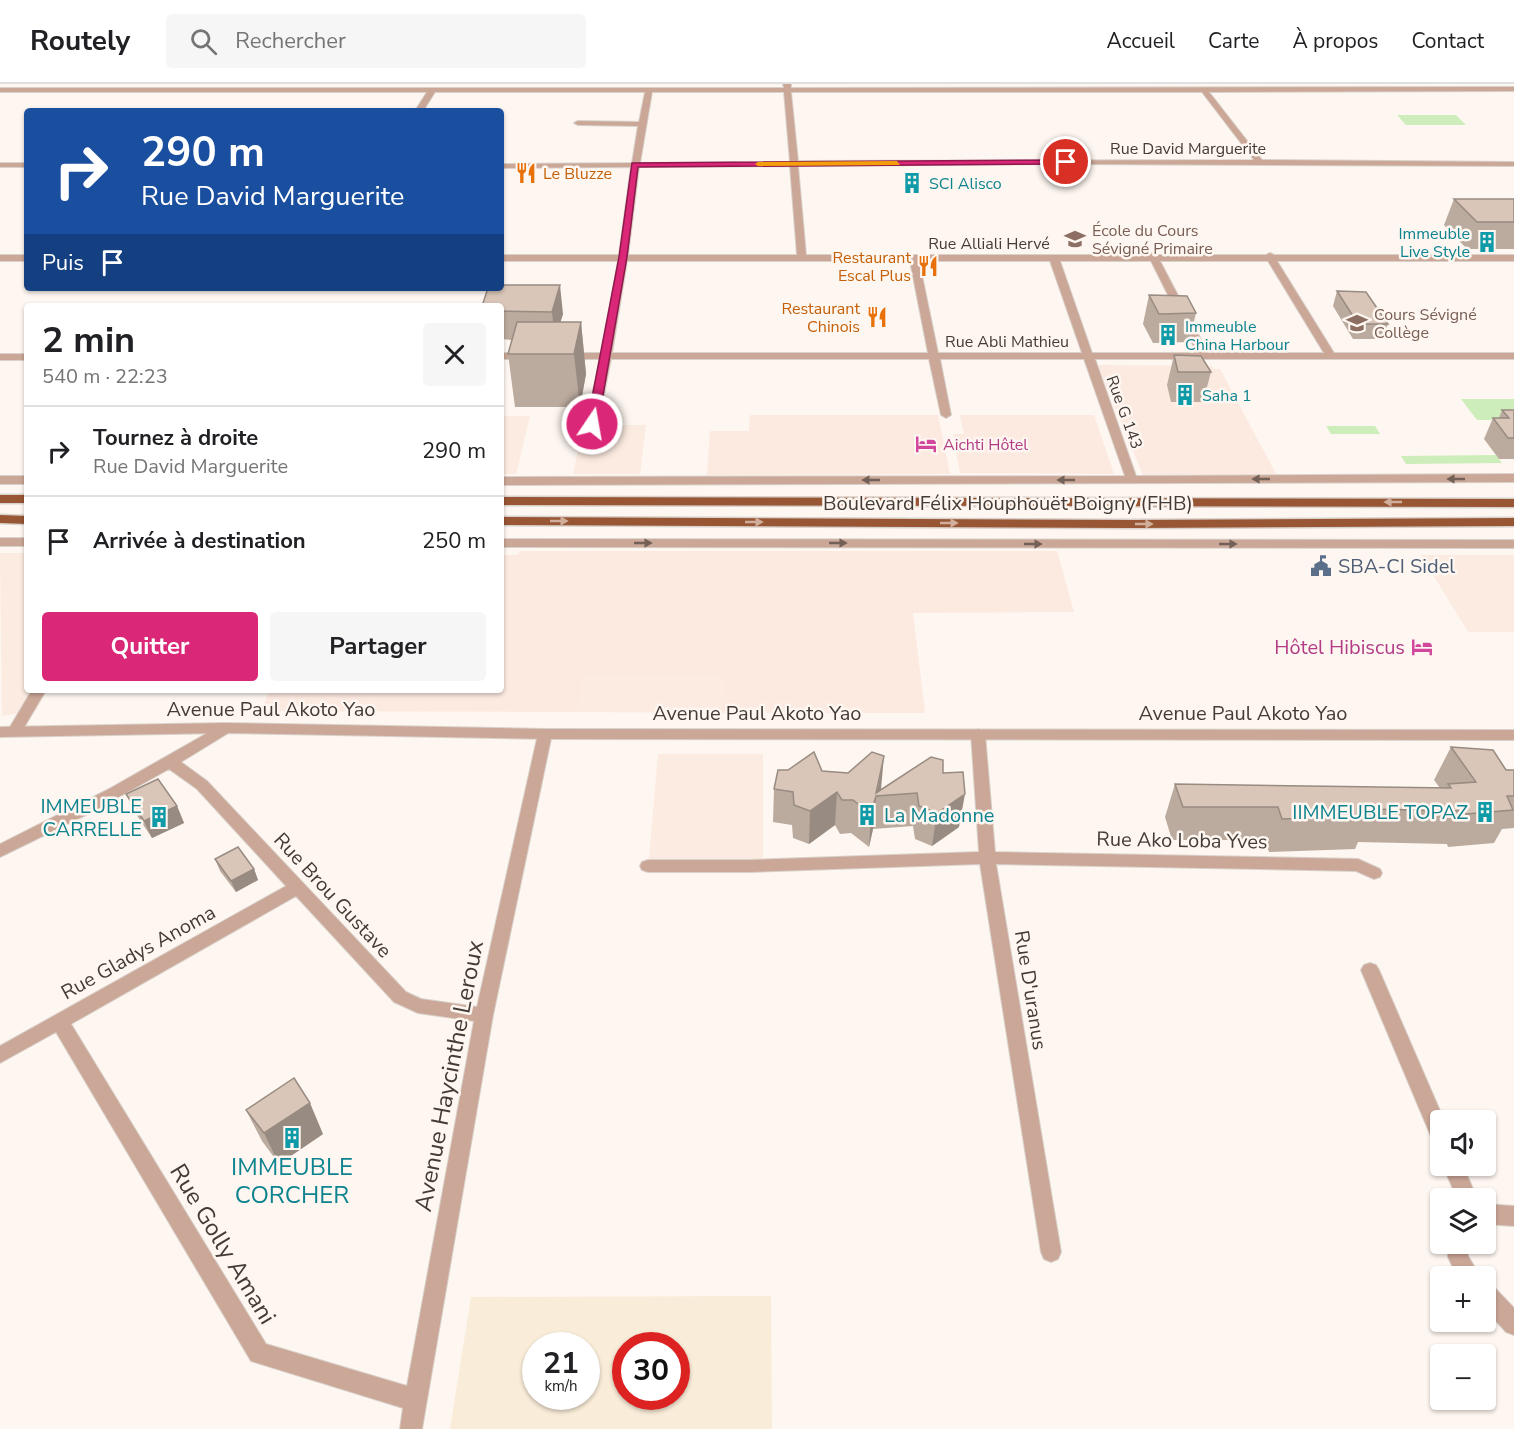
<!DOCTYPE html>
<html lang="fr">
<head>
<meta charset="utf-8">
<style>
  :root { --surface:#fff; --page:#f6f6f6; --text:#202124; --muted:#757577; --line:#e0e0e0; --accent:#db2777 }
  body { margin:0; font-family:"Nunito Sans",sans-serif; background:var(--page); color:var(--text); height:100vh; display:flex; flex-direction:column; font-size:22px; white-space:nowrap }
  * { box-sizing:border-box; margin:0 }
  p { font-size:20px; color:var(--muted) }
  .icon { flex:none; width:33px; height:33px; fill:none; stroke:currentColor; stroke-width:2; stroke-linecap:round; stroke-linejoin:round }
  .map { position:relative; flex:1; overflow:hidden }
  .drawer { position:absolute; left:24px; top:219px; width:480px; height:390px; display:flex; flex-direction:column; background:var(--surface); border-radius:6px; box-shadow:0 2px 4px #0004 }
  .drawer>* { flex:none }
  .hud { position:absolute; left:24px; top:24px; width:480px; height:183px; border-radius:6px; box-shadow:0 2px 4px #0004; background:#1a4fa0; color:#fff; overflow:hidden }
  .tools { position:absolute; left:1430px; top:1026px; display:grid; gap:12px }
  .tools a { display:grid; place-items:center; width:66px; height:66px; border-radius:6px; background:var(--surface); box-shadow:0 2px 4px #0004; font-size:30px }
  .speed { position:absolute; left:522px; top:1248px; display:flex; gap:12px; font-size:30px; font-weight:700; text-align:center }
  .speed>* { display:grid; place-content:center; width:78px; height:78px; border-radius:50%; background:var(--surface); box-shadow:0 2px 4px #0004; line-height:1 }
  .speed small { font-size:15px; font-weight:400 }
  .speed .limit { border:9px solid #d22; background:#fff; color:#111 }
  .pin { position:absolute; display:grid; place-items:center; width:51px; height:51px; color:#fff; margin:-26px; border:3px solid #fff; border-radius:50%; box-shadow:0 2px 6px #0007 }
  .me { position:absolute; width:66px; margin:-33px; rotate:12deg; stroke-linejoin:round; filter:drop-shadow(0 0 4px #0008) }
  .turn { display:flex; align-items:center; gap:21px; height:126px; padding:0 18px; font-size:27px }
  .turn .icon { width:78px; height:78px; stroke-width:2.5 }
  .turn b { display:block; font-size:42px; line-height:51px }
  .then { display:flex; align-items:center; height:57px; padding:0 18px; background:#0003; gap:12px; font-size:22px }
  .round { display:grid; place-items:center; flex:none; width:63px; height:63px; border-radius:6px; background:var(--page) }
  .headline { display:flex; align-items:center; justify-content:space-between; height:102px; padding:0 18px }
  h1 { font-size:36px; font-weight:700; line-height:45px }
  .primary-button { display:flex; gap:12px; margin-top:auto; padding:12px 18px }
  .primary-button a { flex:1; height:69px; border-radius:6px; background:var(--accent); color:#fff; font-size:24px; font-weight:700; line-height:69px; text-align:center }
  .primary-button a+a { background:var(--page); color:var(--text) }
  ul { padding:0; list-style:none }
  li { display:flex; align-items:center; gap:18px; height:90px; padding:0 18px; border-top:2px solid var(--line) }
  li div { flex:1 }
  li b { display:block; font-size:22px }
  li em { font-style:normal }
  header { display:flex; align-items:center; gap:36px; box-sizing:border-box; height:84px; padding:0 30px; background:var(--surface); border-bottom:2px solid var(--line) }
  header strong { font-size:28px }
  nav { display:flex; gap:33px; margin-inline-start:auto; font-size:21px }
  .search { width:420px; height:54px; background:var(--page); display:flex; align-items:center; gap:15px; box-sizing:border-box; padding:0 21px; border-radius:6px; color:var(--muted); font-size:22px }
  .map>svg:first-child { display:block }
  .built { fill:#fcebe0 }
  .industrial { fill:#fce9e0 }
  .education { fill:#f9ecd8; fill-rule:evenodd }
  .green { fill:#cdeebb }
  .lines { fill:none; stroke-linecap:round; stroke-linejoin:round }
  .minor-casing { stroke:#d9d1cb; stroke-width:2 }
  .tertiary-casing { stroke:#d9d1cb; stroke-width:2 }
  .trunk-casing { stroke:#d9d1cb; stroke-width:3 }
  .minor { fill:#cba797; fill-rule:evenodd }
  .tertiary { fill:#cba797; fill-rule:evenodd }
  .trunk { fill:#985634; fill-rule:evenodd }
  .wall { fill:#bbaa9e }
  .shaded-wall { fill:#988b81 }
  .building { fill:#d9c6b8; stroke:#988b81; stroke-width:1.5 }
  .oneway { fill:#736157 }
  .oneway2 { fill:#d0ae9b }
  .route { fill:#db2777; stroke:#8e194d; stroke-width:1.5 }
  .slow { fill:#f59e0b }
  .labels { text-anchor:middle; stroke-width:5; stroke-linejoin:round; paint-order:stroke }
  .far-street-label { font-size:16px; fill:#433b35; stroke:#fef6f0 }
  .far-food-label { font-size:16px; fill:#c56008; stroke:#fef6f0; text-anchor:end }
  .far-culture-label { font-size:16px; fill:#0d838f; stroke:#fef6f0; text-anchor:start }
  .far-education-label { font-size:16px; fill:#785e54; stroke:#fef6f0; text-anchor:start }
  .far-hotel-label { font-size:16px; fill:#b23c85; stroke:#fef6f0; text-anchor:start }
  .street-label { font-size:20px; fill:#433b35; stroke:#fef6f0 }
  .service-label { font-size:20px; fill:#4e5e75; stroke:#fef6f0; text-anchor:start }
  .hotel-label { font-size:20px; fill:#b23c85; stroke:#fef6f0; text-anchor:end }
  .culture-label { font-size:20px; fill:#0d838f; stroke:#fef6f0; text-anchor:end }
  .near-street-label { font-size:24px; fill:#433b35; stroke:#fef6f0 }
  .near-culture-label { font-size:24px; fill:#0d838f; stroke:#fef6f0 }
</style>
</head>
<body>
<header>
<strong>Routely</strong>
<div class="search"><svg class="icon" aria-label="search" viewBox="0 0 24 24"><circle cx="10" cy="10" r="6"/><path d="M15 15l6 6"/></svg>Rechercher</div>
<nav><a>Accueil</a><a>Carte</a><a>À propos</a><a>Contact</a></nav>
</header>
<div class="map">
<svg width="1514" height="1345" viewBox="0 0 1514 1345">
  <rect width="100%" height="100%" fill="#fef6f0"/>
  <path class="built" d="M501 332H530L516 390H501Z
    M583 341H646L640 390H573Z
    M0 469H27V606H48L36 626 2 632Z
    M1421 471H1514V548H1468Z
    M584 592H723L722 629 578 628Z
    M658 670H763V775H649Z"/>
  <path class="industrial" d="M1098 281 1212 282 1213 285H1220L1276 390 1143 391Z
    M750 331H938L950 390 707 391 710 347H749Z
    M960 331H1094L1114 390 960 389 953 350H964Z
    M519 467H1057L1074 528 913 529 925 629H722L723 592H584L578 628 261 627 270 606H501V471H518Z"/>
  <path class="education" d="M771 1212 772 1345H450L471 1213ZM536 1262H586V1312H536ZM626 1262H676V1312H626Z"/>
  <path class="green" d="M1397 31H1456L1466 41H1406Z
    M1461 315H1514V336H1477Z
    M1375 342 1380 350H1331L1326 342Z
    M1496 371 1502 379 1406 380 1401 372Z"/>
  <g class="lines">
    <defs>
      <path id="minor" d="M783 0H791V4L1514 3V7L1209 8 1262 76 1514 78V82L1066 80 798 82 806 171H1149L1153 169 1157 171H1266L1270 169 1274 171H1514V177H1277L1334 269H1514V275H1095L1136 392 1514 390V398L501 401V393L1125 392 1084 275H940L951 331 946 334 941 331 929 275H611L598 340 596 342H588L586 340 600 275H566L561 272 566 269H602L618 177H501V171H619L631 83 501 84V80L632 79 638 42 578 41 574 39 578 37 639 38 645 8H435L423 27H415L427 8H0V4H784ZM652 8H784L790 78 640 79ZM791 8H1202L1254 76 798 77ZM790 82 797 171H628L639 83ZM627 177H910L928 269H612ZM919 177H1050L1082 269H938ZM1060 177H1151L1197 269H1092ZM1160 177H1268L1324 269H1208Z
        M0 79H27V83H0Z
        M0 171H27V177H0Z
        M501 269H527L532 272 527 275H501Z
        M0 270H27V276H0Z
        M0 392H27V400H0Z
        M0 454H27V462H0Z
        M501 455 1514 456V464L501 463Z
        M32 606H46L19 652H9L7 648Z
        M225 639 230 640 232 644 230 648 181 678 207 697 406 908 421 915 477 923 538 650 545 645 552 650 493 931 422 1345H400L403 1324 251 1277 56 948 0 979V962L286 802 197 705 169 685 92 728 0 773V760L109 705ZM296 812 394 918 418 929 474 937 407 1302 266 1260 71 940Z
        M978 645 985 650 995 768 1358 775 1380 785 1382 789 1380 793 1374 795 1356 787 996 780 1061 1168 1058 1175 1051 1178 1044 1175 1041 1168 980 780 750 788H648L642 786 640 782 642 778 648 776H750L979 768 971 650Z
        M1370 879 1376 881 1379 886 1444 1036H1440V1059L1433 1056 1430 1050 1361 886 1364 881Z
        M1443 1082H1463L1477 1114H1457Z
        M1485 1120 1514 1122V1142L1485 1140Z
        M1447 1160H1467L1468 1172 1480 1192H1457L1448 1173Z
        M1485 1199 1493 1202 1514 1224V1251L1506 1248 1485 1225Z"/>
      <path id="tertiary" d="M225 639 545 645 1514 646V656L545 655 225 649 0 653V643Z"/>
      <path id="trunk" d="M0 411H27V419H0Z
        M501 413 1514 415V423L501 421Z
        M0 431 27 432V440L0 439Z
        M501 433 1133 436 1514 434V442L1133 444 501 441Z"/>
    </defs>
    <use href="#minor" class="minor-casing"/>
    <use href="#tertiary" class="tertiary-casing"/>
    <use href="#trunk" class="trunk-casing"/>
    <use href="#minor" class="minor"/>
    <use href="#tertiary" class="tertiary"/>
    <use href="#trunk" class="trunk"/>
  </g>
  <path class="wall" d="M1454 115H1514V165H1467L1444 141Z
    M488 204 563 230 560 238H581L586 290 580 323H515L508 270 512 256 501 255V222Z
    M1337 207 1388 240 1382 255H1353L1333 222Z
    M1149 211 1196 229 1189 258 1153 259 1143 240Z
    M1174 271 1211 288 1203 318H1171L1167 301Z
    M1502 326H1514V375H1499L1484 355 1493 334H1499Z
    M1451 663 1506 686H1514V744L1502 745 1494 759 1448 763 1447 760 1358 758 1355 765 1269 768 1265 756H1172L1165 733 1175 700 1440 704 1434 696Z
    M822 687 881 705 943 689 959 743 932 762 915 755 913 742 873 745 869 763 851 749 840 750 835 741 809 760 793 754 792 741 773 738 774 705Z
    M126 710 177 722 184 739 152 754 134 727Z
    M215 775 254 785 258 796 236 808 220 787Z
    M246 1026 323 1050 279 1080 262 1057Z"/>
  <path class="shaded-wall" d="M560 201 563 230 555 256 552 228Z
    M581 238 586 290 580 323 574 270Z
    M884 672 881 705 876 712Z
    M837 708 835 741 809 760 810 727Z
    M965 710 959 743 932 762 937 729Z
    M876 712 873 745 869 763 871 730Z
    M177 722 184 739 152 754 144 737Z
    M254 785 258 796 236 808 231 797Z
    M310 1019 323 1050 279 1080 264 1049Z"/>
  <path class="building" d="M1454 115H1514V138H1477Z
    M501 201H560L552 228 501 227V222H482L488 204H501Z
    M1337 207 1366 208 1388 240H1358Z
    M1149 211 1187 212 1196 229 1159 230Z
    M517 238H581L574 270H508Z
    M1174 271 1201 272 1211 288H1178Z
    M1502 326H1514V354H1508L1493 334H1509Z
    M1451 663 1493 666 1506 686H1514V712H1507L1513 726 1466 730 1464 727 1367 725 1370 732 1282 735 1278 723H1183L1175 700 1451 704 1448 700 1476 698Z
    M814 668 822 687 848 689 872 668 884 672 876 709 931 673 943 676V689L963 688 965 710 937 729 919 722 917 709 876 712 871 730 853 716H842L837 708 810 727 794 721 793 708 774 705 778 686H788Z
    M158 695 177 722 144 737 126 710Z
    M238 763 254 785 231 797 215 775Z
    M294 994 310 1019 264 1049 246 1026Z"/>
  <defs><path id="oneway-solid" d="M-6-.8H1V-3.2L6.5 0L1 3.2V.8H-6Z" transform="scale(1.5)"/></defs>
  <g class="oneway">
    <use href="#oneway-solid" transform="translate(1261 395) rotate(180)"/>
    <use href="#oneway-solid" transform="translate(1456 395) rotate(180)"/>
    <use href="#oneway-solid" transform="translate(871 396) rotate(180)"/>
    <use href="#oneway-solid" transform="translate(1066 396) rotate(180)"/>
    <use href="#oneway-solid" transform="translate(643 459)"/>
    <use href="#oneway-solid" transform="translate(838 459)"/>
    <use href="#oneway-solid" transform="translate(1033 460)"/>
    <use href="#oneway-solid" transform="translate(1228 460)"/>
  </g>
  <g class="oneway2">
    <use href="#oneway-solid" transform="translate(1393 418) rotate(-180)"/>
    <use href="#oneway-solid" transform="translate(559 437)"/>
    <use href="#oneway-solid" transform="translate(754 438)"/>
    <use href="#oneway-solid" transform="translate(949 439)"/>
    <use href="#oneway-solid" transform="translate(1144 440)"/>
  </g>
  <path class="route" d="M1066 76 1068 80 638 83 627 173 598 340 592 343 587 340 619 173 632 79Z"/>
  <path class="slow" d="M897 77 900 81 758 82 755 80 758 78Z"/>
  <defs>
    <symbol id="restaurant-bare" viewBox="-9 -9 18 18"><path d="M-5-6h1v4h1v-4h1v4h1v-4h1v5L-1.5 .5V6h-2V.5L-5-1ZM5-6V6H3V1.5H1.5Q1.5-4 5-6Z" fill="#e8710a" stroke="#fef6f0" stroke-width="2.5" paint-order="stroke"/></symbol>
    <symbol id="building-bare" viewBox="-9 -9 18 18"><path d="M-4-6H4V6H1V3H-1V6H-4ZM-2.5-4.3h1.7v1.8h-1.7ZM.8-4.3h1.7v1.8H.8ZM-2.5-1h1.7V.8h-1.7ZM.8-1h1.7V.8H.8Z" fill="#0f9aa8" stroke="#fef6f0" stroke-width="2.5" paint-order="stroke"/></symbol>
    <symbol id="school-bare" viewBox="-9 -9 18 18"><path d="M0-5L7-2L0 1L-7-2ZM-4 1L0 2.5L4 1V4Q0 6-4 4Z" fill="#8d6e63" stroke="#fef6f0" stroke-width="2.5" paint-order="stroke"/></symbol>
    <symbol id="hotel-bare" viewBox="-9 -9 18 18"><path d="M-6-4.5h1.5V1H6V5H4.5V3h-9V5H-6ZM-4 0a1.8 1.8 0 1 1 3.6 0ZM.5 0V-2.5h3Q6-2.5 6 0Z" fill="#d1479c" stroke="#fef6f0" stroke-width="2.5" paint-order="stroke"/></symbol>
    <symbol id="civic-bare" viewBox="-9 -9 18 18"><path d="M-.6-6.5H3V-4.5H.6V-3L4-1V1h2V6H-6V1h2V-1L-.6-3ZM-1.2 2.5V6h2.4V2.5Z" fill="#5c6f8a" stroke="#fef6f0" stroke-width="2.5" paint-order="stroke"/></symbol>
  </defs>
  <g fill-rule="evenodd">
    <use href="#restaurant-bare" x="511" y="74" width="30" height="30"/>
    <use href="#building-bare" x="897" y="84" width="30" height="30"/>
    <use href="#school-bare" x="1060" y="140" width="30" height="30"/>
    <use href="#building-bare" x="1472" y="143" width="30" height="30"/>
    <use href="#restaurant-bare" x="913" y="167" width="30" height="30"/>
    <use href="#restaurant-bare" x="862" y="218" width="30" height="30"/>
    <use href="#school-bare" x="1342" y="224" width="30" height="30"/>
    <use href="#building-bare" x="1153" y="236" width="30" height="30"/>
    <use href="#building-bare" x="1170" y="296" width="30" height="30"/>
    <use href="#hotel-bare" x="911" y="345" width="30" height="30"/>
    <use href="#civic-bare" x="1306" y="467" width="30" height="30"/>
    <use href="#hotel-bare" x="1407" y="548" width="30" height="30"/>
    <use href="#building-bare" x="1470" y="713" width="30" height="30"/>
    <use href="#building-bare" x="852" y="716" width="30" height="30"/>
    <use href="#building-bare" x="144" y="718" width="30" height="30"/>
    <use href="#building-bare" x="277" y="1039" width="30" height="30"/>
  </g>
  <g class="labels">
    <g class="far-street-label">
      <text x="1188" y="70">Rue David Marguerite</text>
      <text x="989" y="165">Rue Alliali Hervé</text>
      <text x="1007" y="263">Rue Abli Mathieu</text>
      <text transform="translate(1125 328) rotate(70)" y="6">Rue G 143</text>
    </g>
    <g class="far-food-label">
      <text x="543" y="95" text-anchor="start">Le Bluzze</text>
      <text x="911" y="179">Restaurant<tspan x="911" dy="18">Escal Plus</tspan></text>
      <text x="860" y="230">Restaurant<tspan x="860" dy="18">Chinois</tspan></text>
    </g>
    <g class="far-culture-label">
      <text x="929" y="105">SCI Alisco</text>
      <text x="1470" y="155" text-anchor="end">Immeuble<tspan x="1470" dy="18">Live Style</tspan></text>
      <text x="1185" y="248">Immeuble<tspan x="1185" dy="18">China Harbour</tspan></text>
      <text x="1202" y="317">Saha 1</text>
    </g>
    <g class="far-education-label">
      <text x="1092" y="152">École du Cours<tspan x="1092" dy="18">Sévigné Primaire</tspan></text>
      <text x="1374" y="236">Cours Sévigné<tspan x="1374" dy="18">Collège</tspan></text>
    </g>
    <g class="far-hotel-label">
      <text x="943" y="366">Aichti Hôtel</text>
    </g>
    <g class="street-label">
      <text x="1008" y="426">Boulevard Félix Houphouët Boigny (FHB)</text>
      <text x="271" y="632">Avenue Paul Akoto Yao</text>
      <text x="757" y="636">Avenue Paul Akoto Yao</text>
      <text x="1243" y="636">Avenue Paul Akoto Yao</text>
      <text transform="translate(1182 756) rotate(1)" y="7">Rue Ako Loba Yves</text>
      <text transform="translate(333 811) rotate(47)" y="7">Rue Brou Gustave</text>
      <text transform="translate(138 868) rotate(-29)" y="7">Rue Gladys Anoma</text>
      <text transform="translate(1031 906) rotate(81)" y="7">Rue D'uranus</text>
    </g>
    <g class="service-label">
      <text x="1338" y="489">SBA-CI Sidel</text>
    </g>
    <g class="hotel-label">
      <text x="1405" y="570">Hôtel Hibiscus</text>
    </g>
    <g class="culture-label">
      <text x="142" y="729">IMMEUBLE<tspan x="142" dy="23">CARRELLE</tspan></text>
      <text x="1468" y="735">IIMMEUBLE TOPAZ</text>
      <text x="884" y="738" text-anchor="start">La Madonne</text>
    </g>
    <g class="near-street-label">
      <text transform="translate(449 992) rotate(-79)" y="8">Avenue Haycinthe Leroux</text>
      <text transform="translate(223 1160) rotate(59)" y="8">Rue Golly Amani</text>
    </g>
    <g class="near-culture-label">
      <text x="292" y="1091">IMMEUBLE<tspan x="292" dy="28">CORCHER</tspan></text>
    </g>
  </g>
</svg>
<div class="tools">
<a><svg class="icon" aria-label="sound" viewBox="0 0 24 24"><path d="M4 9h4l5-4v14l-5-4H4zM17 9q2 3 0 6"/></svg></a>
<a><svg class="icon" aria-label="layers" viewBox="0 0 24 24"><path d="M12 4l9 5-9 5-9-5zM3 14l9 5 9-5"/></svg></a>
<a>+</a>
<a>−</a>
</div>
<div class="speed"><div>21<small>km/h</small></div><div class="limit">30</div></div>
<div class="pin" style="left:1066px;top:78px;background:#d93025"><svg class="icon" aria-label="arrive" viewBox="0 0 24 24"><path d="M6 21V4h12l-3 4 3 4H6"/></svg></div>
<svg class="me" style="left:592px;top:340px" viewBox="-20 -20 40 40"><circle r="17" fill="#db2777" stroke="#fff" stroke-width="3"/><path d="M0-11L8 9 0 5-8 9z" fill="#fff"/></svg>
<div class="hud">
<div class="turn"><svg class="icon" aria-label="right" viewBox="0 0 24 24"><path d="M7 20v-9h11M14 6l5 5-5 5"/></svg><div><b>290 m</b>Rue David Marguerite</div></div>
<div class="then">Puis<svg class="icon" aria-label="arrive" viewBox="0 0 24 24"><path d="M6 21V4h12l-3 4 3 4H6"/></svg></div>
</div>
<section class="drawer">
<div class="headline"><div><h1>2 min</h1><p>540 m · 22:23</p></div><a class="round"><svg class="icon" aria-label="close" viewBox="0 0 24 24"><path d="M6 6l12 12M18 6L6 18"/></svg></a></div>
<ul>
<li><svg class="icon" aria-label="right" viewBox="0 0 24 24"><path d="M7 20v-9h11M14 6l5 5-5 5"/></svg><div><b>Tournez à droite</b><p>Rue David Marguerite</p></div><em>290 m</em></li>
<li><svg class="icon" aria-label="arrive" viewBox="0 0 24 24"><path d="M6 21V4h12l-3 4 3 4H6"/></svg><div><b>Arrivée à destination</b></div><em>250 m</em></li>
</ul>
<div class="primary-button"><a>Quitter</a><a>Partager</a></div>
</section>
</div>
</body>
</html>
